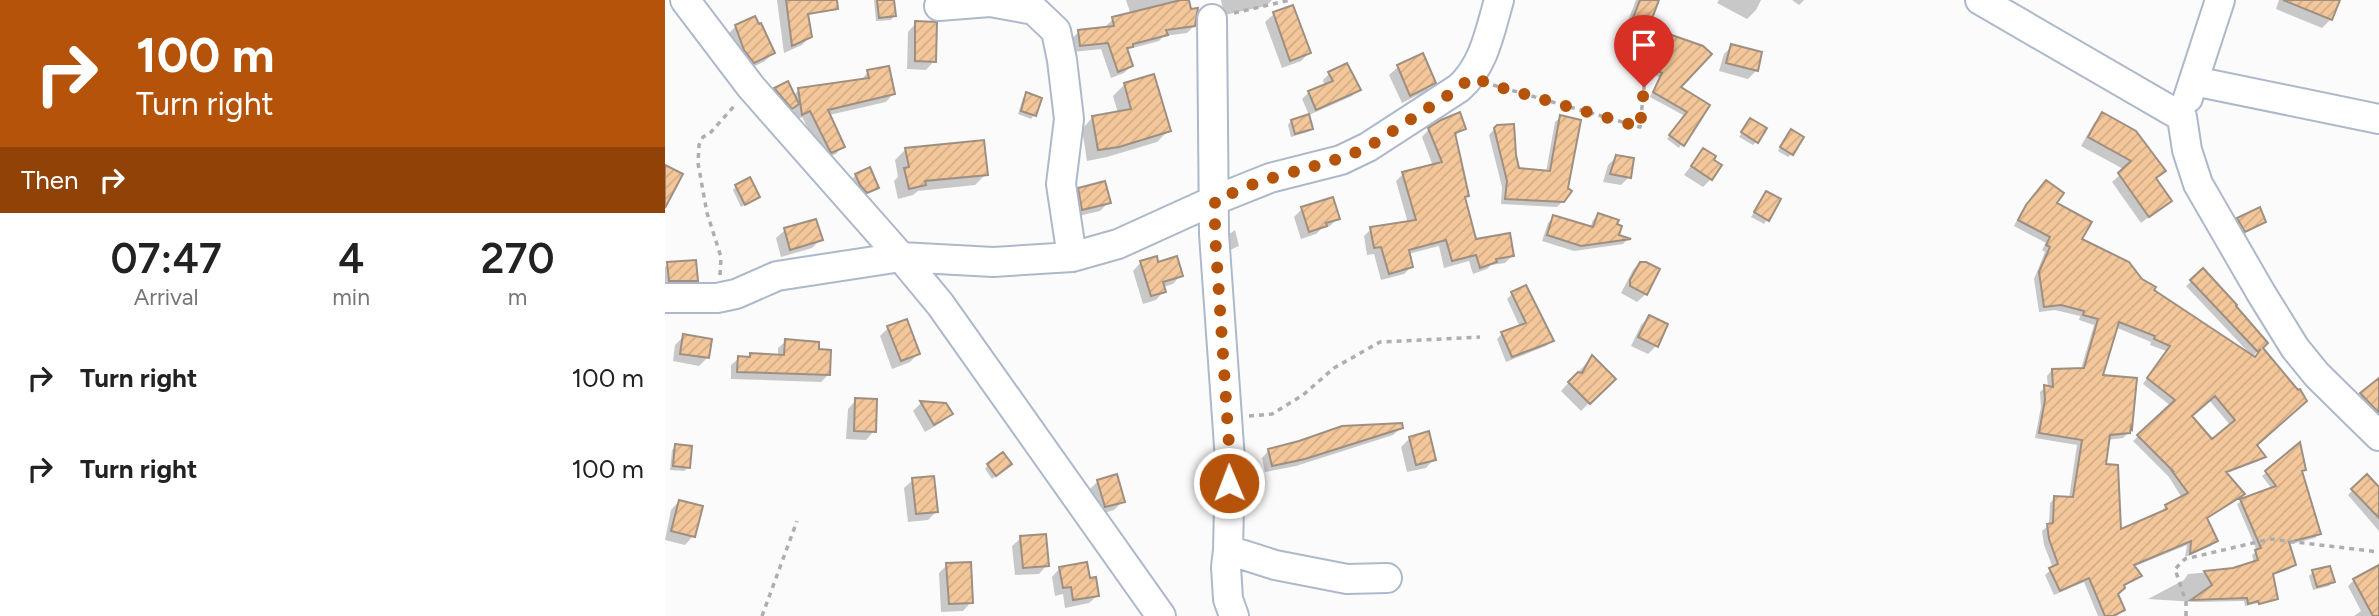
<!DOCTYPE html>
<html lang="en">
<head>
<meta charset="utf-8">
<style>
  :root { --surface:#fff; --page:#f2f2f2; --text:#222; --muted:#767676 }
  body { margin:0; font-family:Figtree,sans-serif; background:var(--page); color:var(--text); height:100vh; display:flex; flex-direction:column; font-size:26px; white-space:nowrap }
  * { box-sizing:border-box; margin:0 }
  p { font-size:23px; color:var(--muted) }
  .icon { flex:none; width:38px; height:38px; fill:none; stroke:currentColor; stroke-width:2; stroke-linecap:round; stroke-linejoin:round }
  .map { position:relative; flex:1; overflow:hidden }
  .panel { display:flex; flex-direction:column; background:var(--surface); width:665px }
  .panel>* { flex:none }
  .top-card { background:#b45309; color:#fff; overflow:hidden }
  .pin { position:absolute; display:grid; place-items:center; width:60px; height:60px; color:#fff; margin:-72px -30px; border-radius:50% 50% 50% 0; rotate:-45deg; box-shadow:0 0 7px #0007 }
  .pin .icon { rotate:45deg }
  .me { position:absolute; width:77px; margin:-38px; rotate:359deg; stroke-linejoin:round; filter:drop-shadow(0 0 5px #0008) }
  .turn { display:flex; align-items:center; gap:24px; height:147px; padding:0 21px; font-size:32px }
  .turn .icon { width:91px; height:91px; stroke-width:2.5 }
  .turn b { display:block; font-size:49px; line-height:60px }
  .then { display:flex; align-items:center; height:66px; padding:0 21px; background:#0003; gap:14px; font-size:26px }
  .eta { display:flex; justify-content:space-evenly; align-items:center; height:119px; text-align:center }
  .eta b { font-size:42px; font-weight:600; line-height:49px }
  ul { padding:0; list-style:none }
  li { display:flex; align-items:center; gap:21px; height:91px; padding:0 21px }
  li div { flex:1 }
  li b { display:block; font-size:26px }
  li em { font-style:normal }
  main { display:flex; flex:1; min-height:0 }
  .map>svg:first-child { display:block }
  .shadow { fill:#0003; fill-rule:evenodd }
  .building { fill:url(#building-hatch); stroke:#9f8f80; stroke-width:2; fill-rule:evenodd }
  .lines { fill:none; stroke-linecap:round; stroke-linejoin:round }
  .minor-casing { stroke:#adb9cb; stroke-width:32 }
  .path { stroke:#acaeb1; stroke-width:3.5; stroke-dasharray:5 5; stroke-linecap:butt }
  .minor { stroke:#fff; stroke-width:28 }
  .route { stroke:#b45309; stroke-width:12; stroke-dasharray:0 21.6 }
</style>
</head>
<body>
<main>
<section class="panel">
<div class="top-card">
<div class="turn"><svg class="icon" aria-label="right" viewBox="0 0 24 24"><path d="M7 20v-9h11M14 6l5 5-5 5"/></svg><div><b>100 m</b>Turn right</div></div>
<div class="then">Then<svg class="icon" aria-label="right" viewBox="0 0 24 24"><path d="M7 20v-9h11M14 6l5 5-5 5"/></svg></div>
</div>
<div class="eta">
<div><b>07:47</b><p>Arrival</p></div>
<div><b>4</b><p>min</p></div>
<div><b>270</b><p>m</p></div>
</div>
<ul>
<li><svg class="icon" aria-label="right" viewBox="0 0 24 24"><path d="M7 20v-9h11M14 6l5 5-5 5"/></svg><div><b>Turn right</b></div><em>100 m</em></li>
<li><svg class="icon" aria-label="right" viewBox="0 0 24 24"><path d="M7 20v-9h11M14 6l5 5-5 5"/></svg><div><b>Turn right</b></div><em>100 m</em></li>
</ul>
</section>
<div class="map">
<svg width="1714" height="616" viewBox="0 0 1714 616">
  <defs>
    <pattern id="building-hatch" width="6" height="6" patternUnits="userSpaceOnUse" patternTransform="scale(1.75)"><rect width="6" height="6" fill="#f4c79a"/><path d="M-1 1l2-2M0 6l6-6M5 7l2-2" fill="none" stroke="#d2ac86"/></pattern>
  </defs>
  <rect width="100%" height="100%" fill="#fbfbfb"/>
  <path class="shadow" d="M112 0H144L146 13 141 17 145 36 137 45 119 53Z
    M209 0H228L229 16 226 20 211 21Z
    M461 0H522L529 26 522 33 499 36 494 41 464 49 461 52 466 66 459 73 446 78 436 49 408 52 407 38 414 32 441 29V26L448 19 466 15Z
    M556 0H607L601 6 559 15Z
    M971 0H992L983 23 975 32 961 26Z
    M1054 0H1096L1091 10 1082 19 1052 3Z
    M1127 0H1139L1134 5Z
    M1614 0H1673L1665 20 1657 28 1611 9Z
    M609 14 644 53 636 61 617 68 600 22Z
    M251 23 269 61 261 70 242 69 243 32Z
    M71 26 108 53 100 61 80 71 62 35Z
    M1001 35 1013 87 1042 106 1014 148 1002 139 1020 116 985 97 994 77 984 72 998 39Z
    M1067 46 1095 53 1091 71 1083 79 1054 71 1059 54Z
    M757 55 769 82 761 91 737 103 724 75 733 67Z
    M203 72 228 94 221 102 164 115 178 146 171 154 159 159 137 117 130 121 128 108 125 111 104 96 122 83 128 96 134 90 196 80Z
    M664 74 694 89 687 96 644 115 637 99 644 92 660 86 658 80Z
    M460 84 504 130 492 142 442 157 422 161 417 129 428 117 453 113 448 96Z
    M362 94 369 115 366 119 353 114 358 98Z
    M1437 115 1499 170 1490 179 1505 201 1476 223 1447 182 1460 170 1416 146 1429 123Z
    M896 117 898 201 892 207 836 204 837 187 824 135 832 126 853 170 881 172 890 122Z
    M626 121 646 128 643 132 626 137 623 125Z
    M1082 124 1092 141 1088 145 1074 137Z
    M799 128 789 137 803 195 799 199 810 241 847 256 840 263 826 265 822 269 808 274 804 261 779 268 774 246 743 254 746 267 739 274 716 280 709 254 702 255 699 236 706 229 743 223 731 181 738 174 768 166 757 137 764 129Z
    M1122 135 1127 154 1123 157 1113 151Z
    M241 149 321 174 310 185 253 191 248 195 233 199 229 181 233 177 230 160Z
    M1038 150 1046 179 1038 187 1019 175Z
    M952 156 964 177 956 185 938 182 943 165Z
    M191 175 212 188 198 196 187 179Z
    M71 186 93 197 76 207 68 190Z
    M1376 187 1390 203 1415 240 1486 291 1585 354 1521 286 1538 271 1597 350 1595 349 1587 357 1590 446 1599 456 1594 461 1560 474 1541 519 1551 540 1546 546 1520 557 1522 545 1468 567 1475 576 1458 587 1451 594 1458 610 1452 616H1433L1419 582 1389 595 1380 575 1388 568 1379 545 1377 531 1384 525 1385 503 1390 498H1404L1412 445 1370 438 1376 407 1375 392 1380 387 1383 388 1382 376 1387 370 1416 369 1429 325 1414 320 1415 316 1390 310 1374 312 1369 279 1380 252 1377 250 1381 243 1349 226 1356 212ZM1450 327 1486 342 1485 345 1501 351 1478 384 1506 406 1468 441 1504 477 1517 498 1501 506 1496 512 1497 514 1454 531 1439 465 1442 440 1458 438 1464 432 1436 377ZM1544 400 1566 426 1546 442 1525 417Z
    M414 189 444 202 435 211 409 217 406 198Z
    M1101 193 1114 200 1099 224 1086 217Z
    M637 209 673 218 665 226 656 229 651 234 636 239 629 217Z
    M933 215 951 236 963 239 958 244 909 251 877 241 883 223 889 217 925 228 928 220Z
    M1573 219 1599 222 1576 235 1569 223Z
    M120 230 156 239 147 248 116 257 111 238Z
    M570 230 574 246 563 251V235Z
    M976 261 993 270 981 294 972 302 956 293 968 270Z
    M476 262 492 264 516 275 508 284 498 287 499 291 491 300 478 304 468 271Z
    M3 264 31 280 23 289H0V267Z
    M847 294 887 341 881 346 841 362 832 339 837 334 855 327 842 299Z
    M984 317 991 346 983 354 966 346 976 325Z
    M223 328 253 354 245 362 227 369 215 336Z
    M19 336 43 357 34 366 8 361 10 345Z
    M121 341 152 350 163 375 156 382 66 379V365L74 358 82 359 86 355 113 356V348Z
    M927 357 948 379 916 411 896 391Z
    M1714 380V431L1688 402Z
    M191 400 209 431 201 440 181 439 183 409Z
    M256 403 280 404 285 413 277 422 260 432 248 411Z
    M736 428 728 435 631 466 600 472 597 458 604 450Z
    M745 438 769 459 761 468 742 472 736 447Z
    M1634 445 1639 469 1636 473 1654 534 1650 538 1623 545 1629 565 1625 569 1606 575 1607 600 1580 606 1579 601 1531 602 1483 599 1519 580 1523 574 1569 570 1589 563 1587 555 1592 551 1572 504 1576 501 1607 489 1597 476Z
    M11 446 23 468 19 471 5 470 7 450Z
    M323 465 341 467 327 479 320 469Z
    M1701 477 1714 492V531L1683 495Z
    M248 480 271 512 263 520 243 522 239 488Z
    M433 481 458 501 449 510 432 515 424 490Z
    M14 501 28 536 20 545 0 540 6 510Z
    M356 538 382 565 374 574 350 575 347 546Z
    M282 565 306 602 298 611 276 612 274 573Z
    M395 568 424 580 433 595 424 603 400 608 398 594 390 596 387 577Z
    M1648 572 1668 582 1664 586 1648 590 1644 576Z
    M1689 580 1714 616H1689L1696 611 1683 586Z"/>
  <path class="building" d="M121 0H172L173 9 143 14 147 37 127 46Z
    M212 0H229L231 16 214 18Z
    M516 0H524L526 9 533 8 530 26 501 30 503 35 468 44V47L462 48 468 66 453 72 443 43 415 46 413 30 449 26 447 17Z
    M975 0H994L985 24 968 18Z
    M1618 0H1675L1667 20Z
    M628 5 646 53 625 61 608 12Z
    M90 16 94 24 96 23 110 53 89 63 79 50 70 25Z
    M250 21 272 22 271 62 250 61Z
    M1001 33 1038 46 1047 54 1016 87 1045 105 1019 146 1004 135 1022 112 988 92 997 73 987 68Z
    M1066 44 1097 52 1093 71 1061 63Z
    M758 53 771 83 745 96 732 65Z
    M682 63 696 90 651 110 643 91 668 81 663 72Z
    M224 66 230 94 163 110 180 147 166 153 145 111 137 115 133 88 204 78 202 70Z
    M489 74 506 131 454 147 433 150 427 116 466 109 459 83Z
    M123 81 134 104 127 109 109 88Z
    M361 92 377 98 371 116 356 111Z
    M795 112 801 129 790 133 804 196 800 197 811 239 845 233 849 256 831 259 832 262 815 268 811 255 787 261 781 240 744 250 748 267 724 274 716 247 709 248 705 227 751 220 737 172 777 162 763 128 776 120Z
    M1437 112 1471 131 1501 171 1491 178 1507 201 1484 217 1453 173 1466 161 1423 137Z
    M644 114 648 129 630 134 626 120Z
    M895 115 916 120 903 188 907 191 899 202 840 199 842 181 829 128 832 125 849 124 851 155 854 168 885 171Z
    M1085 118 1102 128 1093 143 1076 132Z
    M1126 129 1139 137 1128 155 1115 147Z
    M319 140 323 175 260 181 261 185 244 189 239 168 244 167 240 148Z
    M1038 148 1051 156 1049 160 1057 165 1047 180 1026 166Z
    M951 155 969 158 966 178 945 174Z
    M0 165 18 174 0 208Z
    M205 167 214 188 202 193 195 185 190 174Z
    M85 177 95 197 80 205 70 185Z
    M1381 180 1399 193 1392 203 1427 222 1417 239 1464 262 1477 279 1491 287 1489 290 1590 357 1596 349 1593 352 1525 280 1538 268 1572 305 1571 306 1603 343 1598 348 1633 390 1635 389 1642 401 1592 445 1601 457 1561 472 1580 494 1542 518 1553 541 1525 554 1526 541 1469 565 1477 576 1459 585 1460 588 1453 594 1460 610 1448 616H1440L1424 578 1395 591 1384 568 1393 564 1384 539 1382 524 1388 523 1389 496 1408 497 1417 440 1374 433 1380 400 1379 385 1388 387 1387 369 1419 368 1433 319 1418 315 1419 311 1396 305 1379 307 1374 272 1385 247 1381 245 1385 237 1353 220 1361 205ZM1454 322 1490 336 1489 339 1505 346 1482 378 1510 400 1472 435 1508 471H1507L1523 493 1500 505 1502 509 1456 529 1453 465 1441 464 1445 435 1465 433 1466 427 1467 429 1472 378 1438 375ZM1550 396 1570 420 1547 439 1527 416Z
    M440 181 446 203 417 210 413 188Z
    M1101 191 1116 199 1104 221 1089 212Z
    M668 197 675 219 661 223 662 226 644 232 636 207Z
    M1595 207 1601 222 1580 232 1572 218Z
    M933 213 954 220 952 224 957 226 954 235 966 239 916 246 882 235 888 215 928 227Z
    M151 219 158 240 125 250 119 228Z
    M492 256 493 262 512 256 518 276 498 282 501 292 486 296 475 261Z
    M31 260 33 281H4L2 262Z
    M975 262H981L995 269 982 295 965 286V280Z
    M861 285 889 341 847 357 836 332 861 323 846 292Z
    M984 315 1003 324 993 347 973 337Z
    M242 319 255 354 236 361 222 326Z
    M18 334 47 339 44 358 15 354Z
    M120 339 154 342V349L166 350 165 375 72 372 73 356 85 357V353L119 355Z
    M927 355 951 379 925 404 903 382 913 372 917 373Z
    M1714 378V413L1695 393Z
    M190 398 212 399 211 432 189 431Z
    M255 401 281 403 288 414 269 425Z
    M737 423 738 428 640 459 607 466 603 449 634 441 677 426Z
    M764 431 771 460 751 465 744 437Z
    M1635 442 1641 470 1637 471 1656 534 1624 542 1631 565 1608 574 1613 599 1594 604 1593 601 1583 604 1582 598 1526 600 1547 585 1539 571 1568 568 1593 560 1590 550 1596 548 1575 499 1611 486 1600 471Z
    M10 444 27 446 25 468 8 466Z
    M338 452 347 464 331 476 322 464Z
    M452 474 460 502 440 507 432 480Z
    M1702 474 1714 487V518L1686 489Z
    M269 476 273 512 251 514 247 478Z
    M14 500 38 506 30 537 6 531Z
    M381 534 384 566 358 568 355 536Z
    M306 562 308 603 284 604 281 563Z
    M422 562 425 578 431 577 434 596 408 600 406 587 398 588 394 567Z
    M1714 565V616H1708L1688 579Z
    M1665 566 1670 582 1652 587 1647 570Z"/>
  <g class="lines">
    <defs>
      <path id="minor" d="M20 0 86 87 236 257 275 304 496 616
        M1315 0 1517 117 1522 150 1533 184 1596 293 1630 348 1652 375 1714 436
        M274 6 325 2 369 10 391 31 397 60 404 119 396 184 407 257
        M547 19 549 234 565 460 563 550 561 567 563 599 569 616
        M1529 81 1714 119
        M1523 98 1555 0
        M0 298H52L71 294 112 276 236 257 328 262 407 257 453 244 550 200 605 178 676 160 703 147 794 88C819 66 825 31 834 0
        M563 550 610 565 682 579 722 578"/>
    </defs>
    <use href="#minor" class="minor-casing"/>
    <path class="path" d="M569 13 625 0
      M828 85 975 127 981 67
      M55 275 56 257 42 213 33 163 34 145 38 137 46 132 71 104
      M584 416 607 414 638 395 669 368 715 342 815 337
      M97 616 132 521
      M1521 616V602L1510 569 1520 559 1605 539 1714 552"/>
    <use href="#minor" class="minor"/>
  </g>
  <g class="lines">
    <path class="route" d="M564 483 565 460 550 234V200C569 193 588 183 607 178 640 168 671 162 703 147L794 88 806 77 831 86 975 127 979 87"/>
  </g>
</svg>
<div class="pin" style="left:979px;top:87px;background:#d93025"><svg class="icon" aria-label="arrive" viewBox="0 0 24 24"><path d="M6 21V4h12l-3 4 3 4H6"/></svg></div>
<svg class="me" style="left:564px;top:483px" viewBox="-20 -20 40 40"><circle r="17" fill="#b45309" stroke="#fff" stroke-width="3"/><path d="M0-11L8 9 0 5-8 9z" fill="#fff"/></svg>
</div>
</main>
</body>
</html>
